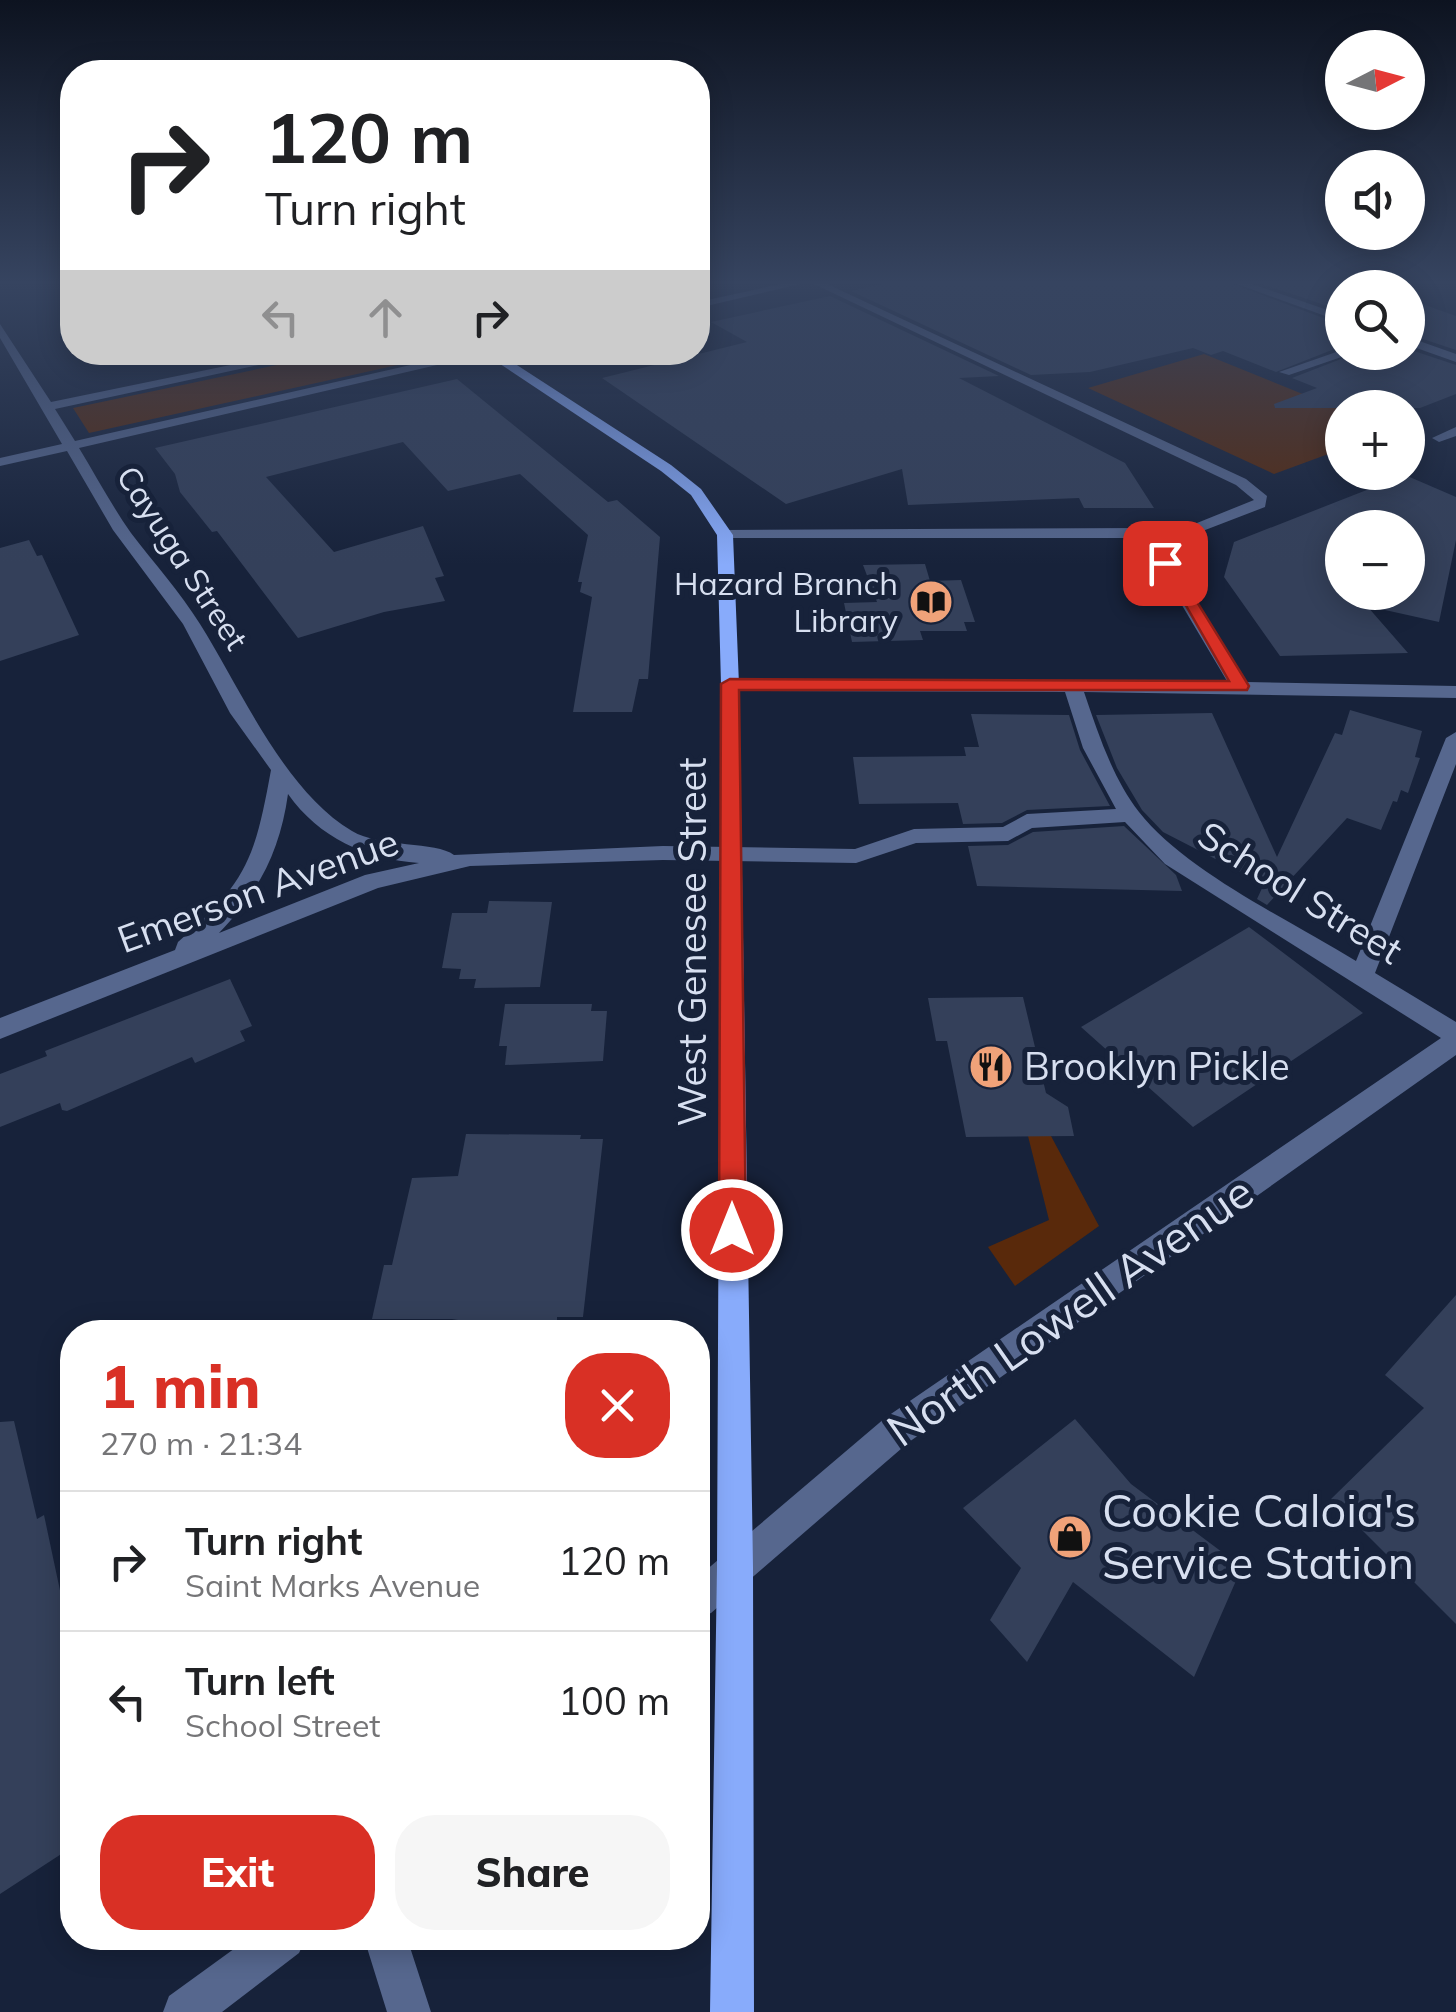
<!DOCTYPE html>
<html lang="en">
<head>
<meta charset="utf-8">
<style>
  :root { --surface:#fff; --page:#f6f6f6; --text:#202124; --muted:#757577; --line:#e0e0e0; --accent:#d93025 }
  body { margin:0; font-family:Mulish,sans-serif; background:var(--page); color:var(--text); height:100vh; display:flex; flex-direction:column; font-size:38px; white-space:nowrap }
  * { box-sizing:border-box; margin:0 }
  p { font-size:32px; color:var(--muted) }
  .icon { flex:none; width:55px; height:55px; fill:none; stroke:currentColor; stroke-width:2; stroke-linecap:round; stroke-linejoin:round }
  .map { position:relative; flex:1; overflow:hidden }
  .panel { position:absolute; left:60px; top:1320px; width:650px; height:630px; display:flex; flex-direction:column; background:var(--surface); border-radius:40px; box-shadow:0 5px 25px #0003 }
  .panel>* { flex:none }
  .guide { position:absolute; left:60px; top:60px; width:650px; height:305px; border-radius:40px; box-shadow:0 5px 25px #0003; background:#fff; color:var(--text); overflow:hidden }
  .needle { width:65px; rotate:84deg }
  .tools { position:absolute; left:1325px; top:30px; display:grid; gap:20px }
  .tools a { display:grid; place-items:center; width:100px; height:100px; border-radius:50%; background:var(--surface); box-shadow:0 5px 25px #0003; font-size:50px }
  .pin { position:absolute; display:grid; place-items:center; width:85px; height:85px; color:#fff; margin:-42px; border-radius:20px; box-shadow:0 5px 15px #0006 }
  .me { position:absolute; width:110px; margin:-55px; rotate:0deg; stroke-linejoin:round; filter:drop-shadow(0 0 8px #0008) }
  .turn { display:flex; align-items:center; gap:35px; height:210px; padding:0 40px; font-size:45px }
  .turn .icon { width:130px; height:130px; stroke-width:2.5 }
  .turn b { display:block; font-size:70px; line-height:85px }
  .lanes { display:flex; align-items:center; height:95px; padding:0 40px; background:#0003; justify-content:center; gap:50px; direction:ltr }
  .lanes .off { opacity:.35 }
  .round { display:grid; place-items:center; flex:none; width:105px; height:105px; border-radius:40px; background:var(--page) }
  .summary { display:flex; align-items:center; justify-content:space-between; height:170px; padding:0 40px }
  h1 { font-size:60px; font-weight:800; line-height:75px; color:var(--accent) }
  .primary-button { display:flex; gap:20px; margin-top:auto; padding:20px 40px }
  .primary-button a { flex:1; height:115px; border-radius:40px; background:var(--accent); color:#fff; font-size:40px; font-weight:800; line-height:115px; text-align:center }
  .primary-button a+a { background:var(--page); color:var(--text) }
  ul { padding:0; list-style:none }
  li { display:flex; align-items:center; gap:30px; height:140px; padding:0 40px; border-top:2px solid var(--line) }
  li div { flex:1 }
  li b { display:block; font-size:38px }
  li em { font-style:normal }
  .map>svg:first-child { display:block }
  .green { fill:#59290b }
  .building { fill:#34405a; fill-rule:evenodd }
  .lines { fill:none; stroke-linecap:round; stroke-linejoin:round }
  .minor { fill:#56678e; fill-rule:evenodd }
  .major { fill:#88abfb; fill-rule:evenodd }
  .route { fill:#d93025; stroke:#8d1f18; stroke-width:2.5 }
  .labels { text-anchor:middle; stroke-width:10; stroke-linejoin:round; paint-order:stroke }
  .far-street-label { font-size:32px; fill:#d7dff0; stroke:#17223a }
  .far-poi-label { font-size:32px; fill:#d7dff0; stroke:#17223a; text-anchor:end }
  .street-label { font-size:38px; fill:#d7dff0; stroke:#17223a }
  .poi-label { font-size:38px; fill:#d7dff0; stroke:#17223a; text-anchor:start }
  .near-street-label { font-size:45px; fill:#d7dff0; stroke:#17223a }
  .near-poi-label { font-size:45px; fill:#d7dff0; stroke:#17223a; text-anchor:start }
</style>
</head>
<body>
<div class="map">
<svg width="1456" height="2012" viewBox="0 0 1456 2012">
  <rect width="100%" height="100%" fill="#17223a"/>
  <path class="green" d="M334 353H452L89 433 73 408Z
    M1204 354 1342 410V449L1274 474 1088 388Z
    M1028 1136H1051L1099 1226 1015 1286 988 1247 1049 1220Z"/>
  <path class="building" d="M883 284H1233L1342 325V346L1276 372 1223 351 1211 355 1193 348 1090 372 1031 375 851 291Z
    M1263 284H1360L1372 288H1342V311Z
    M830 296 999 376 959 378 1125 463 1154 508H1084L1079 498 908 505 902 469 786 504 602 378 747 342 711 322Z
    M1408 299 1456 316V350L1408 334Z
    M1408 349 1456 365V394L1420 408H1275L1274 404 1317 388 1292 378 1359 352H1408Z
    M457 379 608 502 617 500 660 537 648 679H639L632 712H573L592 597 580 592 582 582H578L588 535 520 474 448 491 403 442 266 477 334 552 423 526 444 576 435 578 445 601 384 612 298 638 217 531 212 532 180 492 175 474 155 448Z
    M1405 475 1456 497V540L1439 622 1367 606 1408 653 1280 656 1224 577 1234 542ZM1342 528H1408V592H1342Z
    M29 540 37 556 42 555 79 635 0 661V548Z
    M925 564 930 581 961 580 975 622H964L967 631H920L923 640 852 642 844 603 877 602 863 565Z
    M1350 710 1422 731 1415 757 1420 758 1408 793 1401 790 1397 802 1393 801 1381 830 1347 818 1288 882 1297 901 1279 892 1267 905 1257 899 1264 884 1163 832 1142 810 1117 768 1096 715 1212 713 1277 857 1335 733 1342 735Z
    M971 714 1069 715 1080 750 1110 806 1027 810 1002 823 963 824 958 803 859 804 853 757 966 756 964 747H979Z
    M1124 826 1176 875 1182 891 977 886 968 846 1008 845 1033 832Z
    M489 901 552 902 540 987 474 988 476 979H459L461 969 442 968 452 913H487Z
    M1249 927 1363 1013 1193 1127 1081 1027Z
    M230 979 252 1026 240 1031 245 1041 195 1063 192 1057 67 1111 62 1110 60 1103 0 1127V1074L47 1056 45 1051Z
    M1023 997 1046 1093 1068 1107 1074 1136 966 1137 947 1041H936L928 998Z
    M505 1004H592L591 1011H607L603 1061 505 1065 507 1046H499Z
    M466 1134 581 1135 580 1139H603L583 1317H557V1323H547L545 1332H484L476 1323 452 1319H372L384 1265H392L412 1178 458 1176Z
    M1456 1295V1624L1331 1499 1424 1408 1385 1375Z
    M1075 1419 1131 1484 1242 1567 1194 1677 1073 1582 1027 1662 990 1620 1021 1568 963 1508Z
    M14 1421 37 1519 44 1515 72 1647V1847L0 1894V1422Z"/>
  <g class="lines">
    <path class="minor" d="M781 284H800L698 308V302Z
      M814 284H827L1246 479 1267 496 1265 507 1200 532 1157 537 1246 682 1456 686V698L1084 692C1098 733 1112 777 1139 812 1186 872 1290 920 1356 961L1446 738 1456 732V764L1375 973 1456 1022V1055L909 1442 711 1613 698 1618V1577L885 1418 1441 1038 1165 864 1125 822 1032 828 1008 841 916 843 856 863 663 860 470 866 378 888 0 1039V1018L175 950 178 942C247 883 255 858 271 770L230 713 183 624 113 530 67 451 0 466V458L62 444 0 338V324L51 402 293 352H319L55 409 75 441 468 352H493L79 448C96 476 112 506 131 533 154 563 180 592 200 624 241 689 284 791 352 831 380 848 436 841 454 855L663 846 855 849 914 829 1003 827 1027 814 1116 809 1083 748 1065 692 730 691 721 685 730 679 1227 681 1142 538H719L717 535 725 530 1147 528 1192 525 1254 500 1236 485ZM288 794C319 838 366 859 419 863L365 875 219 933C259 892 280 851 288 794Z
      M1237 284H1252L1342 315V322Z
      M1408 337 1456 354V362L1408 345Z
      M1342 350 1356 352 1289 375 1279 372Z
      M1456 427V436L1439 442 1432 438Z
      M249 1938H306L299 1953 222 2012H163L169 1996Z
      M364 1938H407L431 2012H387Z"/>
    <path class="major" d="M482 352H497L671 465 701 489 733 535 739 685 753 1567 754 2012H710L717 1567 721 685 717 535 691 495 661 471Z"/>
  </g>
  <linearGradient id="sky" x2="0" y2="1"><stop stop-color="#0d1320"/><stop offset="0.5" stop-color="#364460"/><stop offset="1" stop-color="#364460" stop-opacity="0"/></linearGradient>
  <rect width="1456" height="565" fill="url(#sky)"/>
  <path class="route" d="M1160 560 1173 563 1249 686 1247 690H739L746 1230 742 1239 732 1243 723 1239 719 1230 721 684 730 679 1229 681Z"/>
  <defs>
    <symbol id="library-disc" viewBox="-11 -11 22 22"><circle r="9.5" fill="#f0a279" stroke="#17223a"/><path d="M-6-4Q-3-5.5-.7-3.5V5Q-3 3-6 4ZM6-4Q3-5.5 .7-3.5V5Q3 3 6 4Z" fill="#111"/></symbol>
    <symbol id="restaurant-disc" viewBox="-11 -11 22 22"><circle r="9.5" fill="#f0a279" stroke="#17223a"/><path d="M-5-6h1v4h1v-4h1v4h1v-4h1v5L-1.5 .5V6h-2V.5L-5-1ZM5-6V6H3V1.5H1.5Q1.5-4 5-6Z" fill="#111"/></symbol>
    <symbol id="shop-disc" viewBox="-11 -11 22 22"><circle r="9.5" fill="#f0a279" stroke="#17223a"/><path d="M-5-2.5h2.3a2.7 3.5 0 0 1 5.4 0H5L5.5 6h-11ZM-1.5-2.5h3a1.5 2.3 0 0 0-3 0Z" fill="#111"/></symbol>
  </defs>
  <g fill-rule="evenodd">
    <use href="#library-disc" x="906" y="577" width="50" height="50"/>
    <use href="#restaurant-disc" x="966" y="1042" width="50" height="50"/>
    <use href="#shop-disc" x="1045" y="1512" width="50" height="50"/>
  </g>
  <g class="labels">
    <g class="far-street-label">
      <text transform="translate(182 558) rotate(57)" y="11">Cayuga Street</text>
    </g>
    <g class="far-poi-label">
      <text x="898" y="595">Hazard Branch<tspan x="898" dy="37">Library</tspan></text>
    </g>
    <g class="street-label">
      <text transform="translate(258 891) rotate(-20)" y="13">Emerson Avenue</text>
      <text transform="translate(1300 893) rotate(32)" y="13">School Street</text>
      <text transform="translate(693 942) rotate(-90)" y="13">West Genesee Street</text>
    </g>
    <g class="poi-label">
      <text x="1024" y="1080">Brooklyn Pickle</text>
    </g>
    <g class="near-street-label">
      <text transform="translate(1070 1311) rotate(-35)" y="16">North Lowell Avenue</text>
    </g>
    <g class="near-poi-label">
      <text x="1102" y="1527">Cookie Caloia's<tspan x="1102" dy="52">Service Station</tspan></text>
    </g>
  </g>
</svg>
<div class="tools">
<a><svg class="needle" viewBox="-14 -14 28 28"><path d="M0-13l5 13h-10z" fill="#e53935"/><path d="M0 13l5-13h-10z" fill="#757577"/></svg></a>
<a><svg class="icon" aria-label="sound" viewBox="0 0 24 24"><path d="M4 9h4l5-4v14l-5-4H4zM17 9q2 3 0 6"/></svg></a>
<a><svg class="icon" aria-label="search" viewBox="0 0 24 24"><circle cx="10" cy="10" r="6"/><path d="M15 15l6 6"/></svg></a>
<a>+</a>
<a>−</a>
</div>
<div class="pin" style="left:1165px;top:563px;background:#d93025"><svg class="icon" aria-label="arrive" viewBox="0 0 24 24"><path d="M6 21V4h12l-3 4 3 4H6"/></svg></div>
<svg class="me" style="left:732px;top:1230px" viewBox="-20 -20 40 40"><circle r="17" fill="#d93025" stroke="#fff" stroke-width="3"/><path d="M0-11L8 9 0 5-8 9z" fill="#fff"/></svg>
<div class="guide">
<div class="turn"><svg class="icon" aria-label="right" viewBox="0 0 24 24"><path d="M7 20v-9h11M14 6l5 5-5 5"/></svg><div><b>120 m</b>Turn right</div></div>
<div class="lanes"><svg class="icon off" aria-label="left" viewBox="0 0 24 24"><path d="M17 20v-9H6M10 6l-5 5 5 5"/></svg><svg class="icon off" aria-label="ahead" viewBox="0 0 24 24"><path d="M12 20V5M6 11l6-6 6 6"/></svg><svg class="icon" aria-label="right" viewBox="0 0 24 24"><path d="M7 20v-9h11M14 6l5 5-5 5"/></svg></div>
</div>
<section class="panel">
<div class="summary"><div><h1>1 min</h1><p>270 m · 21:34</p></div><a class="round" style="background:#d93025;color:#fff"><svg class="icon" aria-label="close" viewBox="0 0 24 24"><path d="M6 6l12 12M18 6L6 18"/></svg></a></div>
<ul>
<li><svg class="icon" aria-label="right" viewBox="0 0 24 24"><path d="M7 20v-9h11M14 6l5 5-5 5"/></svg><div><b>Turn right</b><p>Saint Marks Avenue</p></div><em>120 m</em></li>
<li><svg class="icon" aria-label="left" viewBox="0 0 24 24"><path d="M17 20v-9H6M10 6l-5 5 5 5"/></svg><div><b>Turn left</b><p>School Street</p></div><em>100 m</em></li>
</ul>
<div class="primary-button"><a>Exit</a><a>Share</a></div>
</section>
</div>
</body>
</html>
